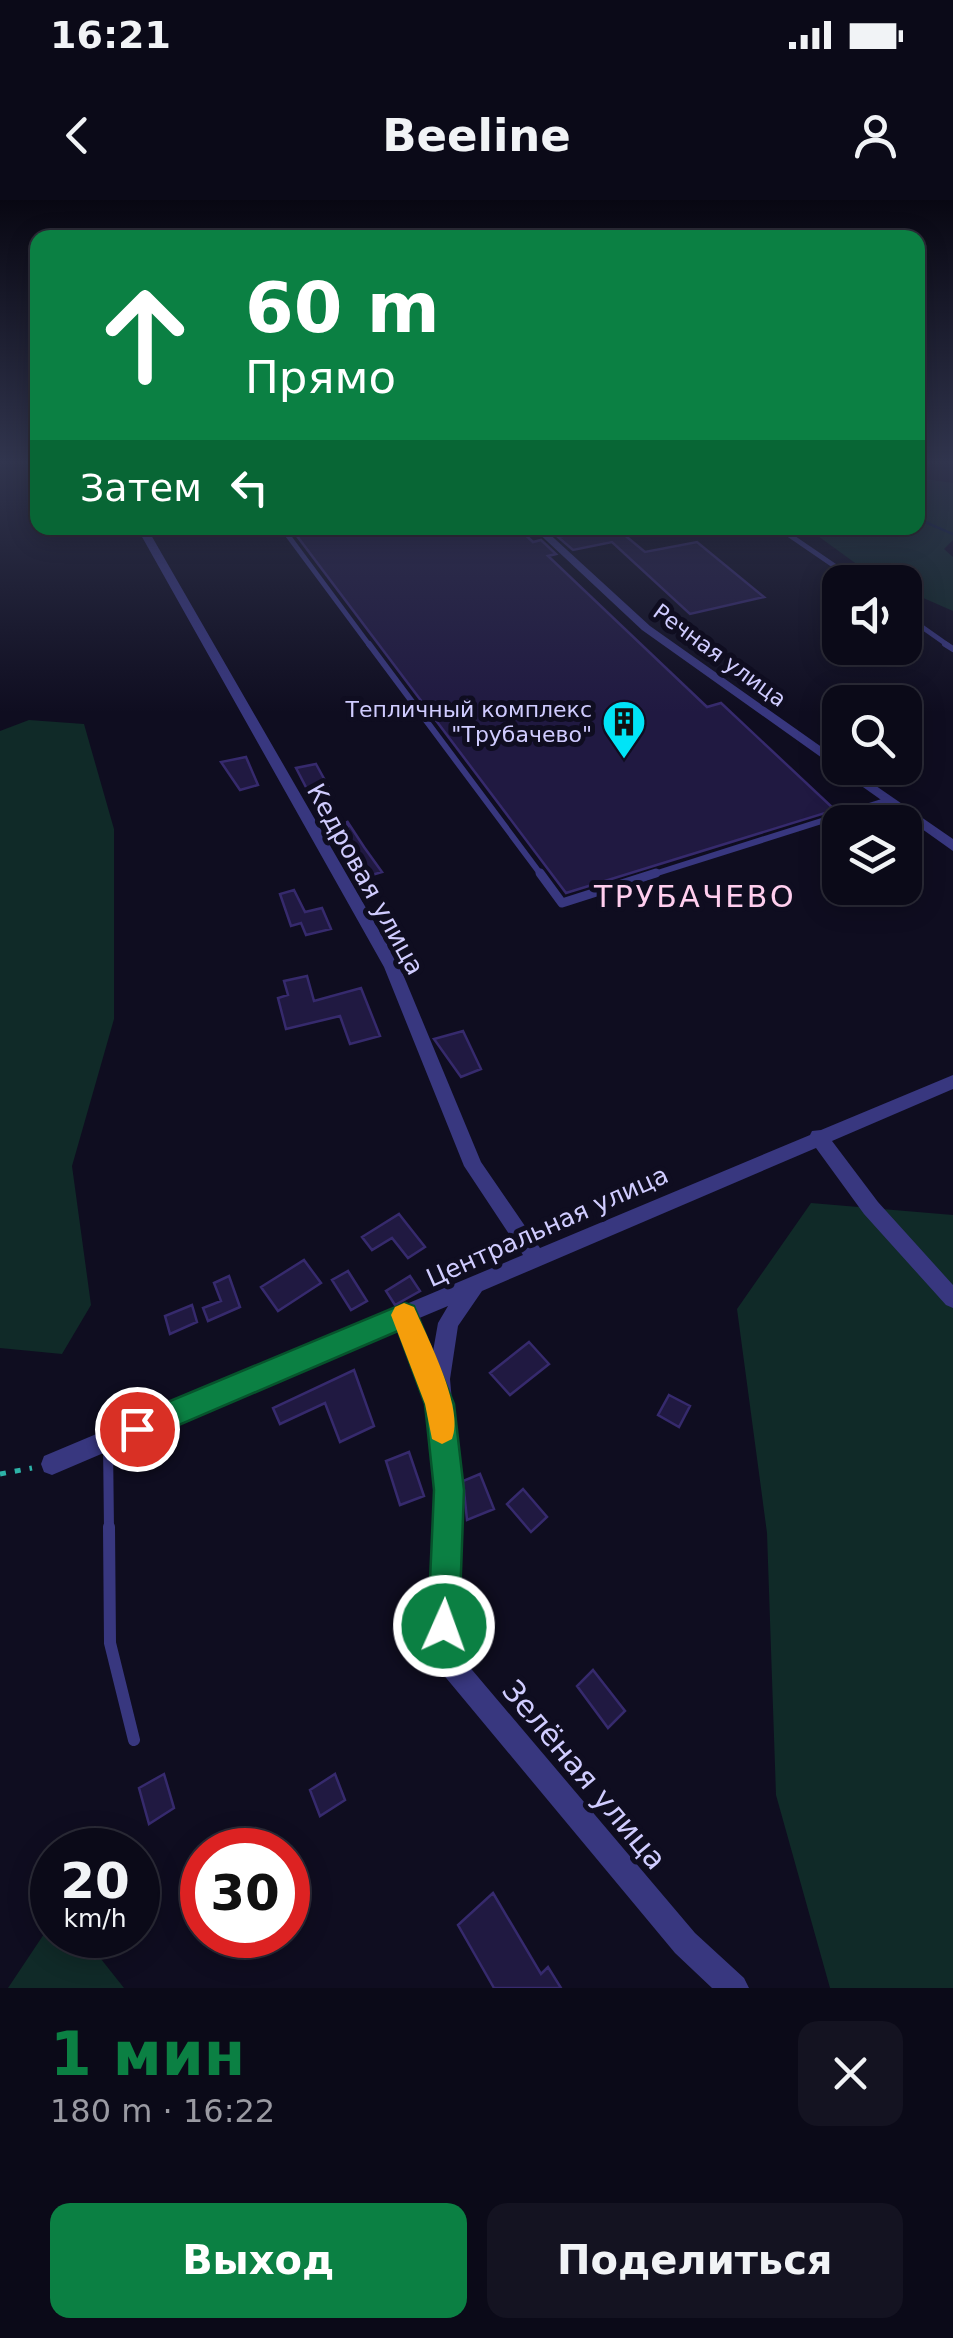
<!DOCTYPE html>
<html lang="ru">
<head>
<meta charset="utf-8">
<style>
  :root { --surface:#0b0a18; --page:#141321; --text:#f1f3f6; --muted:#9a9aa2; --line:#2b2b37; --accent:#0b8043 }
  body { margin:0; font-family:"DejaVu Sans",sans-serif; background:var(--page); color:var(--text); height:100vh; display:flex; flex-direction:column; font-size:38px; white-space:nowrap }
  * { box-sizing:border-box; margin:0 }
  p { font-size:32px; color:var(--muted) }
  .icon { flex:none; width:55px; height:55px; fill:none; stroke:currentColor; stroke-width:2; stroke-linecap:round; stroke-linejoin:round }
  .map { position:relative; height:1788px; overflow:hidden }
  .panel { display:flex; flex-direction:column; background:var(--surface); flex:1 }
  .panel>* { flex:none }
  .hud { position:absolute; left:30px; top:30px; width:895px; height:305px; border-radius:20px; box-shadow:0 5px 25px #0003,0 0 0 2px var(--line); background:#0b8043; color:#fff; overflow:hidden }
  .buttons { position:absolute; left:822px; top:365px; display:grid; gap:20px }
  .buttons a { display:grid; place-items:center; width:100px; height:100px; border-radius:20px; background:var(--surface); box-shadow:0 5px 25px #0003,0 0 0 2px var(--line); font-size:50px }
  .speed { position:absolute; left:30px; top:1628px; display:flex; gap:20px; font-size:50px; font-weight:700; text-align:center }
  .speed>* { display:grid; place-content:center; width:130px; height:130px; border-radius:50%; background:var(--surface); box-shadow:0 5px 25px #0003,0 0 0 2px var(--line); line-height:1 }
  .speed small { font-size:25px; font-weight:400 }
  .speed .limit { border:15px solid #d22; background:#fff; color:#111 }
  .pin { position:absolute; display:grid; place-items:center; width:85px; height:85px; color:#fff; margin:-42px; border:5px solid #fff; border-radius:50%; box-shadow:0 2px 10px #0007 }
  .me { position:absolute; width:110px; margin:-55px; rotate:2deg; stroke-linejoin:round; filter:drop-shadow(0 0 8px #0008) }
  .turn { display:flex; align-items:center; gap:35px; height:210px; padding:0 50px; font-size:45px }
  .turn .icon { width:130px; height:130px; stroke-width:2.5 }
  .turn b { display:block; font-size:70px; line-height:85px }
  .then { display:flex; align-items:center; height:95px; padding:0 50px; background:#0003; gap:20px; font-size:38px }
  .round { display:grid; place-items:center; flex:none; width:105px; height:105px; border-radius:20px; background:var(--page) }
  .headline { display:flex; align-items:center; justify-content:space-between; height:170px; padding:0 50px }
  h1 { font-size:60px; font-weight:800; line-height:75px; color:var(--accent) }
  .button { display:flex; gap:20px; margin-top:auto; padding:20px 50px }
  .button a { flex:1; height:115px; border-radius:20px; background:var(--accent); color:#fff; font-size:40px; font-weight:800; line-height:115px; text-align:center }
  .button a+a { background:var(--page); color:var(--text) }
  .status { display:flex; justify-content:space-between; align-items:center; height:70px; padding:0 50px; background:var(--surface); direction:ltr }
  .status svg { height:28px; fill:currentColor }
  header { display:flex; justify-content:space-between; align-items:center; height:130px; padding:0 50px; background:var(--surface); font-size:45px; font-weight:800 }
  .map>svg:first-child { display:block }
  .green { fill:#102a28 }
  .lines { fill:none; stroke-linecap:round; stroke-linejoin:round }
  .stream { stroke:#091d3d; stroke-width:2.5 }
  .building { fill:#201941; stroke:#362a6d; stroke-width:2.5 }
  .path { stroke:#2db2a7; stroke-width:5; stroke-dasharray:6 9; stroke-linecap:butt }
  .lane-far4 { stroke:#38377f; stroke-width:5 }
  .lane-far3 { stroke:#38377f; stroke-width:6 }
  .lane-far2 { stroke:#38377f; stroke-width:9 }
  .lane-far1 { stroke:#38377f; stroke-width:10 }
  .lane { stroke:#38377f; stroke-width:12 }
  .street { fill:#38377f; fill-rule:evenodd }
  .route { fill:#0b8043; stroke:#07532c; stroke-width:2.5 }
  .slow { fill:#f59e0b }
  .labels { text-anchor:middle; stroke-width:10; stroke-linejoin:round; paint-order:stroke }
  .far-street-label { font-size:22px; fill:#d0ccff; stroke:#0f0d20 }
  .far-poi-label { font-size:22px; fill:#d0ccff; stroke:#0f0d20; text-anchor:end }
  .street-label { font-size:25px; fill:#d0ccff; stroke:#0f0d20 }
  .quarter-label { font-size:30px; letter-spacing:2.5px; fill:#ffceee; stroke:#0f0d20 }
  .near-street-label { font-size:30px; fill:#d0ccff; stroke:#0f0d20 }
</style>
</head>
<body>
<div class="status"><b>16:21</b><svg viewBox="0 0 49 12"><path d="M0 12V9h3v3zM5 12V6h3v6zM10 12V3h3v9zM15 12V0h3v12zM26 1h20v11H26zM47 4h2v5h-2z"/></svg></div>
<header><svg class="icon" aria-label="back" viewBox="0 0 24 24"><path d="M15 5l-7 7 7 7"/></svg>Beeline<svg class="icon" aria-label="person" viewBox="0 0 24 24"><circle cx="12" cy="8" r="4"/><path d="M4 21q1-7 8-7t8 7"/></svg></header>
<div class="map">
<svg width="953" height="1788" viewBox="0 0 953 1788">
  <rect width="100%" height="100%" fill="#0f0d20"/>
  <path class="green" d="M918 278 953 283V340L944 349 953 357V411L905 390V382L873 376 807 328H918Z
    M29 520 84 524 114 629V819L72 966 91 1105 62 1154 0 1148V531Z
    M811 1003 953 1015V1788H830L776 1595 767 1333 737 1109Z
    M52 1722V1735H82L124 1788H8Z"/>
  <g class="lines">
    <path class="stream" d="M918 319 953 334"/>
  </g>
  <path class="building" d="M335 328H518L533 342 541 340 556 354 548 356 707 507 721 503 835 610 566 693 297 336Z
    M601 328H616L645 352 697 342 764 397 690 414 612 342 573 350 558 337Z
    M246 557 258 585 240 590 221 562Z
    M316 564 328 586 308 591 296 568Z
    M347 621 364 647 382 672 365 677 352 649 348 650 340 637 349 635Z
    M294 690 305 712 322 708 331 729 306 735 301 723 291 726 280 694Z
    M307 776 314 801 361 788 380 836 350 844 340 816 286 829 278 798 288 795 284 781Z
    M463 831 481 869 461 877 434 839Z
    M399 1014 425 1047 408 1058 392 1038 372 1050 362 1037Z
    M304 1060 321 1083 278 1111 261 1087Z
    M348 1071 367 1101 351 1110 332 1080Z
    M229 1076 240 1107 208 1121 203 1108 221 1101 214 1083Z
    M410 1076 420 1091 395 1105 386 1091Z
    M192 1105 197 1122 170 1134 165 1116Z
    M529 1142 549 1164 510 1195 490 1173Z
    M354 1170 374 1226 340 1242 325 1203 280 1224 273 1208Z
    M669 1195 690 1206 679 1227 658 1215Z
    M409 1252 424 1296 400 1305 386 1261Z
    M480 1274 494 1309 467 1320 463 1281Z
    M523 1289 547 1317 531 1332 507 1304Z
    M593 1470 625 1511 608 1528 577 1486Z
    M164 1574 174 1608 149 1624 139 1588Z
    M335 1574 345 1600 320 1616 310 1590Z
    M493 1693 541 1774 548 1767 561 1788H494L458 1725Z"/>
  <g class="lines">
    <path class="path" d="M0 1274 32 1268"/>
    <path class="lane-far4" d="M299 328 286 333 370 446
      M779 328 858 382
      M905 415 949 446"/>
    <path class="lane-far3" d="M369 444 542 676
      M945 444 953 449
      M648 676 888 600"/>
    <path class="lane-far2" d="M540 673 562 703 656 673"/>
    <path class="lane-far1" d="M108 1243 109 1330"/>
    <path class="lane" d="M109 1327 110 1443 134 1540"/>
    <path class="street" d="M137 328H147L400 767 481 962 540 1048 810 935 812 931 821 930 953 875V889L832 941 878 1002 953 1085V1108L946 1105 864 1014 816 948 482 1091 458 1126 450 1179 460 1290 455 1426 462 1458 695 1733 744 1778 749 1788H712L675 1753 442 1473 431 1426 438 1290 430 1202 399 1127 52 1275 44 1272 41 1264 44 1256 523 1055 464 966 384 767ZM448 1106 438 1123 432 1157 417 1119Z
      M533 328H543L650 426 840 560V568H850L953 639V651L642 430Z"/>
  </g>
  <linearGradient id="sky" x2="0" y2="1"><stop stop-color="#080712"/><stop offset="0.51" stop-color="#31354e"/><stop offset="1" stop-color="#31354e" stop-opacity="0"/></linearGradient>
  <rect width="953" height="513" fill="url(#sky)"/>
  <path class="route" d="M405 1103 414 1106 454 1204 464 1290 459 1426 455 1438 444 1442 432 1438 428 1426 434 1290 425 1204 398 1131 137 1243 127 1239 123 1229 127 1219Z"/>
  <path class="slow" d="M404 1103 414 1107C427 1137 465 1209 452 1239L442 1244 432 1239 425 1204 391 1115 395 1107Z"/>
  <defs>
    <symbol id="building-pin" viewBox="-11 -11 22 30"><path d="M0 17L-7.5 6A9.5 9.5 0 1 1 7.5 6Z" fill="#00e4f7" stroke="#0f0d20"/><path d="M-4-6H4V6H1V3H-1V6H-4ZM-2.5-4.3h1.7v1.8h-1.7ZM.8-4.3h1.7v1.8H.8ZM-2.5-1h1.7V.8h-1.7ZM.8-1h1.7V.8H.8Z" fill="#111"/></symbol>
  </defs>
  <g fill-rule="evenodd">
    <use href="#building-pin" x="599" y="497" width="50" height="68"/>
  </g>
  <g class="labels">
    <g class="far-street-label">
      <text transform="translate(720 455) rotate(36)" y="8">Речная улица</text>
    </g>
    <g class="far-poi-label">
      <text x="592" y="517">Тепличный комплекс<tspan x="592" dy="25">"Трубачево"</tspan></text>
    </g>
    <g class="street-label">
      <text transform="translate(366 679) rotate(61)" y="9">Кедровая улица</text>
      <text transform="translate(547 1026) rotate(-24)" y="9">Центральная улица</text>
    </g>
    <g class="quarter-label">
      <text x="695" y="707">ТРУБАЧЕВО</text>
    </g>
    <g class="near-street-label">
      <text transform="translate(584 1575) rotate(50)" y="10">Зелёная улица</text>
    </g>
  </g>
</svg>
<div class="buttons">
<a><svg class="icon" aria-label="sound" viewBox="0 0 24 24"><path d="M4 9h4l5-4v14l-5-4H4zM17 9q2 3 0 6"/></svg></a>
<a><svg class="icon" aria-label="search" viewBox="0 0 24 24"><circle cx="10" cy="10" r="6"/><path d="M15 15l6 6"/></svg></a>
<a><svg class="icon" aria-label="layers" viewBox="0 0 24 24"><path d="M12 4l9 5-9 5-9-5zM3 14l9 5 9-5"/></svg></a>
</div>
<div class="speed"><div>20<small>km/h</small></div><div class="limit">30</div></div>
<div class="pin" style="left:137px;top:1229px;background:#d93025"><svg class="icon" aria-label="arrive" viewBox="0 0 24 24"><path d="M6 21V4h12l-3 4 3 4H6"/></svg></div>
<svg class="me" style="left:444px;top:1426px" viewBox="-20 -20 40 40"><circle r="17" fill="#0b8043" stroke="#fff" stroke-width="3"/><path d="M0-11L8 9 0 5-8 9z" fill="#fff"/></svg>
<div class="hud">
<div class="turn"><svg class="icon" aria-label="ahead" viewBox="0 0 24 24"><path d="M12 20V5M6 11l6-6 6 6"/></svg><div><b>60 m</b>Прямо</div></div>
<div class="then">Затем<svg class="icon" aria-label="left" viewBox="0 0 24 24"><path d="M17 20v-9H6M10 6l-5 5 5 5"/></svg></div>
</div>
</div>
<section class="panel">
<div class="headline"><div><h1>1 мин</h1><p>180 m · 16:22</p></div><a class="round"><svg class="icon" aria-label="close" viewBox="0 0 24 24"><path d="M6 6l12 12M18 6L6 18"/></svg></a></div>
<div class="button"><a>Выход</a><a>Поделиться</a></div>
</section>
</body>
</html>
